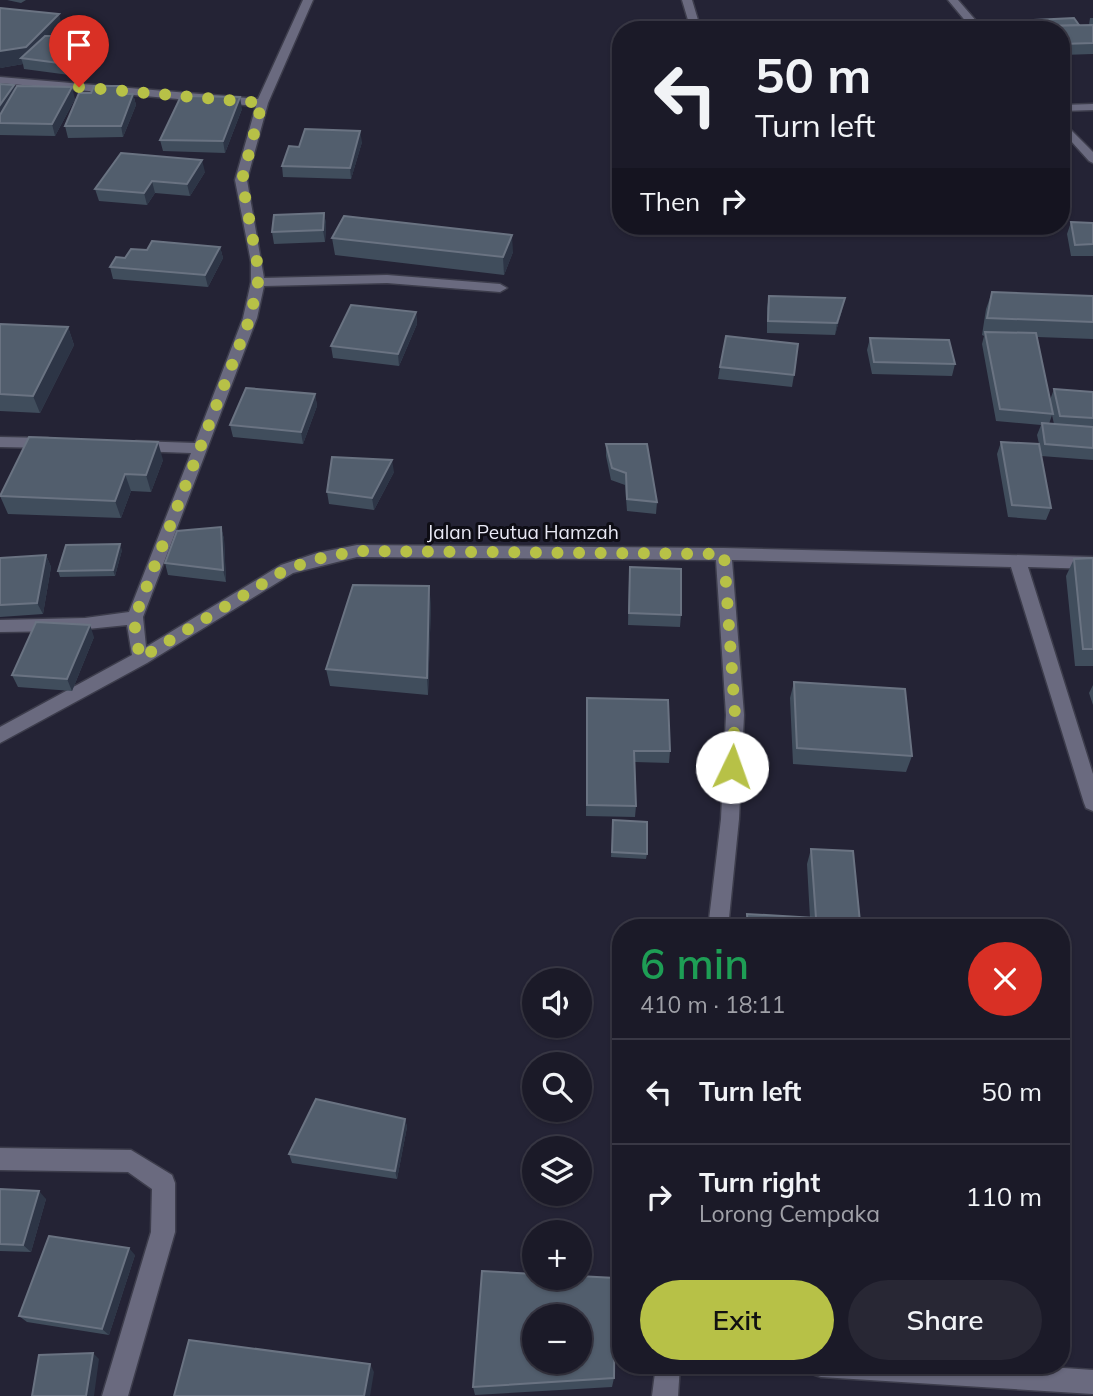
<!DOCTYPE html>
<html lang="en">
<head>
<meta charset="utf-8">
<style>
  :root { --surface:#1b1a28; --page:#282734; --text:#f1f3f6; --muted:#a0a1a8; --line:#393845; --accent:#b7c147 }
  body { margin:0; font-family:Mulish,sans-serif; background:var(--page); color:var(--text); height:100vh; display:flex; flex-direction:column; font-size:26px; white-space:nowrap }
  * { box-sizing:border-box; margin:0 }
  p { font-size:23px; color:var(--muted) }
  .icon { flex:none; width:38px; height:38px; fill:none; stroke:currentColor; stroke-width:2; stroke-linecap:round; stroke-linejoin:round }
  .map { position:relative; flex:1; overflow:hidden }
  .side { position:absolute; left:612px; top:919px; width:458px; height:455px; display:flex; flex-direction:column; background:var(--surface); border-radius:28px; box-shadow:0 2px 5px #0004,0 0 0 2px var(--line) }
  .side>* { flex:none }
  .banner { position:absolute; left:612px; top:21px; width:458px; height:214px; border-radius:28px; box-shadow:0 2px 5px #0004,0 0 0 2px var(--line); background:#1b1a28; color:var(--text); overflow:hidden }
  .tools { position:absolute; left:522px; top:968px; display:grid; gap:14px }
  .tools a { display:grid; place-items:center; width:70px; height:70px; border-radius:50%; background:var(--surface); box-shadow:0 2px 5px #0004,0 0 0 2px var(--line); font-size:35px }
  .pin { position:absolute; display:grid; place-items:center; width:60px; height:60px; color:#fff; margin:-72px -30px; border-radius:50% 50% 50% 0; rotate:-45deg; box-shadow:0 0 7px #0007 }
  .pin .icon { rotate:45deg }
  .me { position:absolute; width:77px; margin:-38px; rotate:3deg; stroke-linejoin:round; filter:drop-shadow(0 0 5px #0008) }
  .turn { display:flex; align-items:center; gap:24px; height:147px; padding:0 28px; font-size:32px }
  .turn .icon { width:91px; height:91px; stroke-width:2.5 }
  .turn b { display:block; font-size:49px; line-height:60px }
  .then { display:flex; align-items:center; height:66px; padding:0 28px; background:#0003; gap:14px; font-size:26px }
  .round { display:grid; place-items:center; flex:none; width:74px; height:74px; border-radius:37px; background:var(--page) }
  .overview { display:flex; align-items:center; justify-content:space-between; height:119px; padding:0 28px }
  h1 { font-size:42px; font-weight:600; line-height:52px; color:#1e9e55 }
  .primary-button { display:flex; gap:14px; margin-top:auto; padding:14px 28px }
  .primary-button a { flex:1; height:80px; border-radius:42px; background:var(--accent); color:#111; font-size:28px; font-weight:600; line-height:80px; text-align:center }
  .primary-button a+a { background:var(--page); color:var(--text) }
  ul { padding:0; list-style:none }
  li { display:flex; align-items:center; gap:21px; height:105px; padding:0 28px; border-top:2px solid var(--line) }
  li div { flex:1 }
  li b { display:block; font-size:26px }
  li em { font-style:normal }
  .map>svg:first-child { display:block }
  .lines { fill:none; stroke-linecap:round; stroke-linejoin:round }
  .street-casing { stroke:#3d3d4c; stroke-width:3 }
  .street { fill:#6a6a7f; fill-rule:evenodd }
  .wall { fill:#404d5c; fill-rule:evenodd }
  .shaded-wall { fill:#2d3546 }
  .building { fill:#525e6d; stroke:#6a7382; stroke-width:2; fill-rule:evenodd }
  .route { stroke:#b7c147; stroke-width:12; stroke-dasharray:0 21.6 }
  .labels { text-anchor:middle; stroke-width:6; stroke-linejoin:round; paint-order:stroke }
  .street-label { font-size:19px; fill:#e9e9f5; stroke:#0e0d15 }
</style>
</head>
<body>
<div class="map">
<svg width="1093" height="1396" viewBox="0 0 1093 1396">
  <rect width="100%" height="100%" fill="#242335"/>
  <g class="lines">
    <defs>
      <path id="street" d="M303 0H313L268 103 247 180 264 278 387 275 500 284 507 288 500 292 387 283 264 286 257 318 143 617 146 647 281 565 317 553 357 545 724 548 1093 557V569L1028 567 1093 774V811L1086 808 1084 803 1011 567 732 560 744 715 739 819 728 928H708L721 819 726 715 716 560 357 557 293 573 147 663 0 743V727L132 655 127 625 68 631 0 632V620L85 618 129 612 191 453 136 451 129 446 136 441 195 443 243 318 251 282V262L235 180 256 106 0 83V77L258 99Z
        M682 0H692L701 30H691Z
        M948 0H958L984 30H973Z
        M1093 104V110L1062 111V105Z
        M1062 121 1093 152V163L1089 161 1062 131Z
        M0 437 48 438 55 443 48 448 0 447Z
        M0 1148 131 1150 172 1175 175 1183V1232L128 1396H102L151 1232 152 1189 128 1172 0 1170Z
        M656 1365H680L678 1396H652Z
        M809 1365H1020L1093 1370V1394L821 1377 812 1374Z"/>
    </defs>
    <use href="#street" class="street-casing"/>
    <use href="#street" class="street"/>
  </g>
  <path class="wall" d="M7 0H26L21 3Z
    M1090 18H1093V54L1062 55V30H1036L1033 25 1035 20 1079 25H1089Z
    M63 30 57 36H76L79 47 96 58 77 76 24 69 23 64 0 68Z
    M0 84 14 85 15 89 75 99 55 136 0 135Z
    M124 94H133L136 105 123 137 68 138 65 126Z
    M242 109 225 153 163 151 160 140Z
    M362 142 351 179 283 177 282 166 299 147Z
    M205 172 190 196 155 193 147 205 99 201 95 189Z
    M324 213 326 224 325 242 274 244 272 232Z
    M1071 222 1093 223V256H1071L1067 234Z
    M332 238 513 252 504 275 335 255Z
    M220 247 223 258 208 287 113 279 110 267 125 258 147 250Z
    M992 292 1093 296V339L1037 337 1050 400 1054 389 1093 392V460L1041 456 1051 508 1046 520 1008 517 997 454 1001 442 1039 444 1037 435 1041 425 996 421 982 344 984 336 982 335 986 309ZM1052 415 1054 424H1049Z
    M769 296 842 310 835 335 767 333V308Z
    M416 312 417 324 399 366 333 358 331 346Z
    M0 324 68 327 74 345 40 413 0 411Z
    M870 338 955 364 952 376 872 374 867 350Z
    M720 367 794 375 792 387 718 379Z
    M315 394 317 406 303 444 233 437 230 425Z
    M606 444 657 502 656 514 627 511 625 485 611 480 606 456Z
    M163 460 151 492 131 491 121 518 8 514 0 496Z
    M394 472 374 510 329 504 327 492Z
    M221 527 224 539 226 582 168 575 165 563Z
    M122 550 115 576 60 577 58 571Z
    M46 555 51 567 43 614 0 617V558Z
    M1093 558V666H1075L1066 576 1074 559Z
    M629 579 681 615 680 627 628 625Z
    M431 603 428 695 330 686 326 669Z
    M94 637 72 691 18 687 12 675Z
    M794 682 912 756 906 772 793 764 790 698Z
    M1093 685V705L1089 693Z
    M587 698 670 751 669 763 635 762 636 806 635 817 586 816Z
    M613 820 647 854 646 859 611 857Z
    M811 849 860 922 912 928H744L747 914 810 918 807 864Z
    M405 1119 407 1127 397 1179 292 1163 289 1154Z
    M0 1189 46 1199 31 1252 0 1251Z
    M135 1255 109 1335 27 1322 19 1316Z
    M614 1378 612 1387 475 1395 473 1387Z"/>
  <path class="shaded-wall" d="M59 14 63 30 34 60 21 58 23 64 0 68V51Z
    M93 46 96 58 77 76 74 65Z
    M14 85 18 96 0 122V105Z
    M72 87 75 99 55 136 52 124Z
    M133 94 136 105 123 137 121 126Z
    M240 97 242 109 225 153 223 141Z
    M360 131 362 142 351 179 350 168Z
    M202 160 205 172 190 196 187 184Z
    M152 181 155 193 147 205 144 193Z
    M324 213 326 224 325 242 323 230Z
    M512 235 513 252 504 275 503 257Z
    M220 247 223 258 208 287 205 275Z
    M845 298 842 310 835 335 837 323Z
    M416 312 417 324 399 366 398 354Z
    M68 327 74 345 40 413 33 396Z
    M315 394 317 406 303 444 301 432Z
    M158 442 163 460 151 492 146 475Z
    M392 460 394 472 374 510 372 498Z
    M125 474 131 491 121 518 115 501Z
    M221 527 224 539 226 582 223 570Z
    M120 544 122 550 115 576 113 570Z
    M46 555 51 567 43 614 37 603Z
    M429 586 431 603 428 695 427 678Z
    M90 625 94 637 72 691 67 679Z
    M405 1119 407 1127 397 1179 395 1171Z
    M39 1191 46 1199 31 1252 23 1245Z
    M129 1248 135 1255 109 1335 102 1329Z
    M93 1353 99 1359 94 1396H86Z
    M370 1364 374 1372 370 1396H364Z"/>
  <path class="building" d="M0 8 59 14 26 47 0 51Z
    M1074 18 1079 25 1042 26 1041 29 1035 20Z
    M1093 25V43L1062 44V30H1044L1042 26Z
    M45 36H76L78 47 93 46 74 65 21 58Z
    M0 84 14 85 0 105Z
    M17 86 72 87 52 124 0 123V115Z
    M94 86H123L120 94H133L121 126H65L79 93H91Z
    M181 96 240 97 223 141 160 140Z
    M305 129 360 131 350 168 282 166 289 146 299 147Z
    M121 153 202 160 187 184 152 181 144 193 95 189Z
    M324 213 323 230 272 232 274 215Z
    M344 216 512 235 503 257 332 238Z
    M1071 222 1093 223V244L1075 245Z
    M152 241 220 247 205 275 110 267 116 257 125 258 131 249 147 250Z
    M992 292 1093 296V322L987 318Z
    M769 296 845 298 837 323 768 321Z
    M351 305 416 312 398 354 331 346Z
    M0 324 68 327 33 396 0 394Z
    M985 332 1036 333 1053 414 1000 409Z
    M726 336 798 344 794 375 720 367Z
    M870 338 949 340 955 364 874 362Z
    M246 388 315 394 301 432 230 425Z
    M1054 389 1093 392V418L1060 416Z
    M1042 423 1093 427V448L1045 444Z
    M29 437 158 442 146 475 125 474 115 501 0 496Z
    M1001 442 1039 444 1051 508 1012 505Z
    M606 444H647L657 502 627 499 626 473 612 468Z
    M332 457 392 460 372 498 327 492Z
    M221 527 223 570 165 563 177 531Z
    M120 544 113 570 58 571 66 545Z
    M46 555 37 603 0 605V558Z
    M1093 558V649H1083L1074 559Z
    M630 567 681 569V615L629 613Z
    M353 585 429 586 427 678 326 669Z
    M36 622 90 625 67 679 12 675Z
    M794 682 905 689 912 756 797 748Z
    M587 698 668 700 670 751H634L636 806 587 805Z
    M613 820 647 822V854L612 852Z
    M811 849 853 851 860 922 911 925 912 928H748L747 914 816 918Z
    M316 1099 405 1119 395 1171 289 1154Z
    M0 1189 39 1191 23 1245 0 1244Z
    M49 1236 129 1248 102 1329 19 1316Z
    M482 1271 534 1274V1278H579V1276L615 1278 614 1378 473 1387ZM534 1316H579V1362H534Z
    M189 1340 370 1364 364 1396H174Z
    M93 1353 86 1396H32L39 1355Z"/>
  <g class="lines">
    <path class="route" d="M79 87 262 103 242 180 257 262 258 282 250 318 135 617V637L141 658 287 569 317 559 357 551 724 554 735 715 732 767"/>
  </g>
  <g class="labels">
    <g class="street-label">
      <text x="523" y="539">Jalan Peutua Hamzah</text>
    </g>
  </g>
</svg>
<div class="tools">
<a><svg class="icon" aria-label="sound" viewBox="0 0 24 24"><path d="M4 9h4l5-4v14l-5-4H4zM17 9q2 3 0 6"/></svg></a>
<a><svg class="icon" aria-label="search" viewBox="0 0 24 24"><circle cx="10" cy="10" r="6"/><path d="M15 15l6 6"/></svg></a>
<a><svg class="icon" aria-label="layers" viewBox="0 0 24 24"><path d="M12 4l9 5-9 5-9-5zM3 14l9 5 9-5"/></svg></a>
<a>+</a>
<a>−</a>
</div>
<div class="pin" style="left:79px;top:87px;background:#d93025"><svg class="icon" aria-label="arrive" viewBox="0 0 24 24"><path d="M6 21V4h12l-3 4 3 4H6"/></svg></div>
<svg class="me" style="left:732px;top:767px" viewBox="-20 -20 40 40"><circle r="19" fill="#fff"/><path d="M0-13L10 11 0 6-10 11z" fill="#b7c147"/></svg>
<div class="banner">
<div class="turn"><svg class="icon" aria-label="left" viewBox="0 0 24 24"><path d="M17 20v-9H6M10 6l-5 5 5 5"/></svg><div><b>50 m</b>Turn left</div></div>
<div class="then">Then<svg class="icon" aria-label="right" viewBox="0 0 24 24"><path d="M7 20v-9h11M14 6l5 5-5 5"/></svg></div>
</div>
<section class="side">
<div class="overview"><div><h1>6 min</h1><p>410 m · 18:11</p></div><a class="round" style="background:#d93025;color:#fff"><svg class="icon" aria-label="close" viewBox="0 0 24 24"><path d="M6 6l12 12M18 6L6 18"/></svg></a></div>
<ul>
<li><svg class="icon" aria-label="left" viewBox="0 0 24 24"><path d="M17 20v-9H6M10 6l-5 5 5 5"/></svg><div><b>Turn left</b></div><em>50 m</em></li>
<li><svg class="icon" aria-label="right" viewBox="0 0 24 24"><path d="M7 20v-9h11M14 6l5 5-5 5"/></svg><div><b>Turn right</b><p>Lorong Cempaka</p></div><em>110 m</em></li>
</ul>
<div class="primary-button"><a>Exit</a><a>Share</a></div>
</section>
</div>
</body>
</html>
